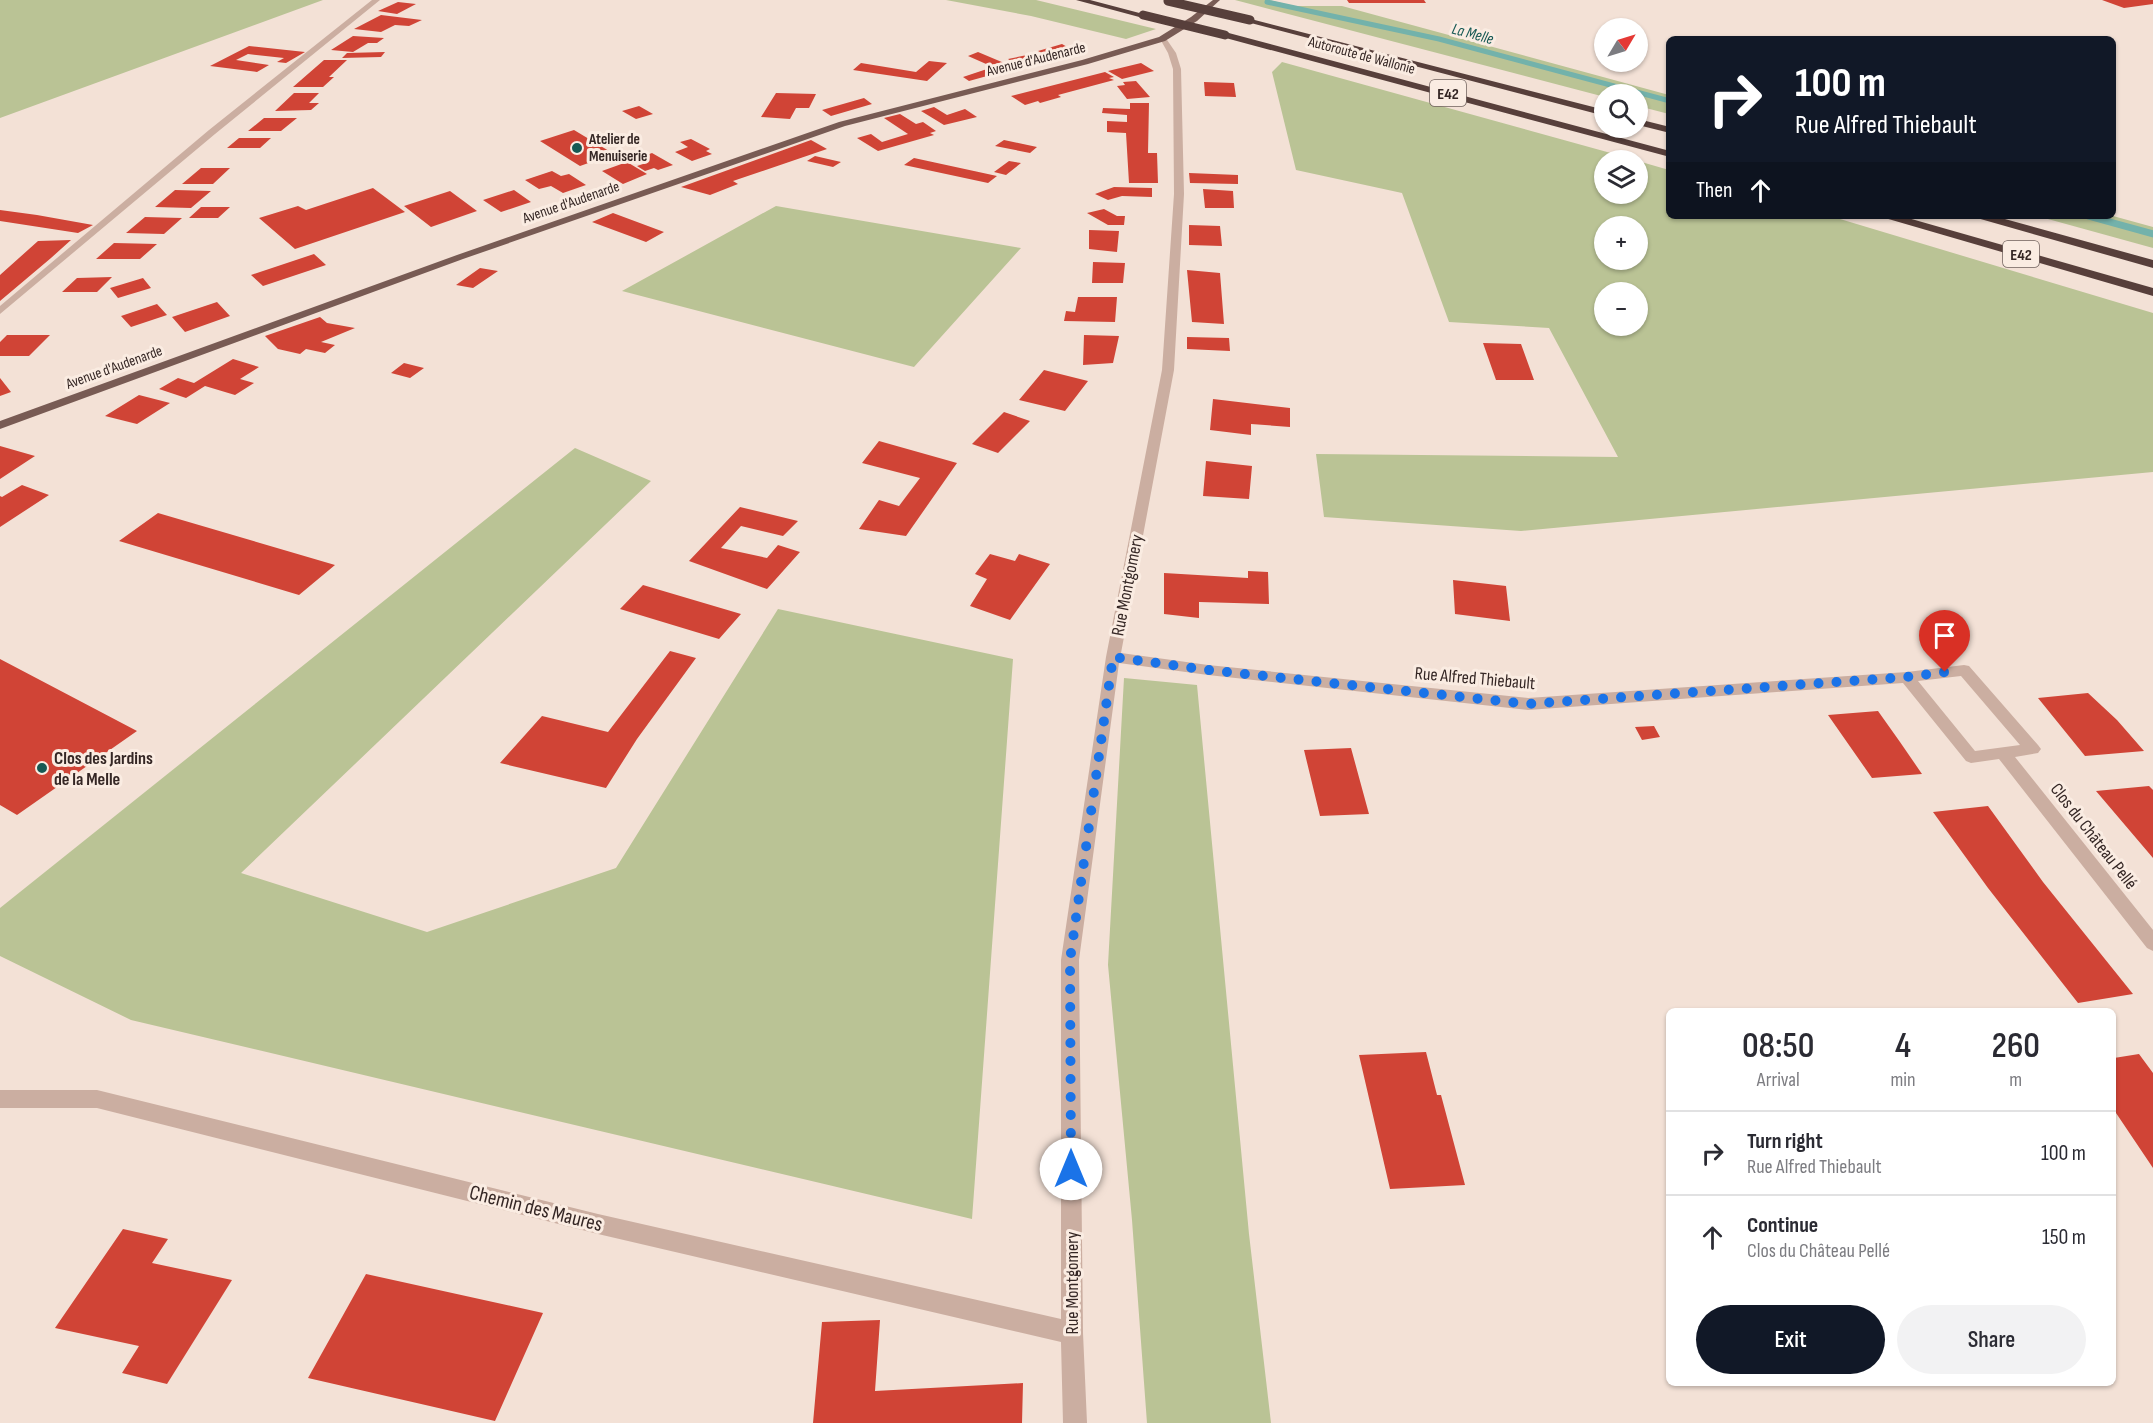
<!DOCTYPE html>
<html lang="en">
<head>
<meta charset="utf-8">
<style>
  :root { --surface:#fff; --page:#f2f2f3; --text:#2b2b33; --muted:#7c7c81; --line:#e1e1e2; --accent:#111827 }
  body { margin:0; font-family:"Sofia Sans Condensed",sans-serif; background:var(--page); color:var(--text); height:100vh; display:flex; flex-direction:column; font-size:22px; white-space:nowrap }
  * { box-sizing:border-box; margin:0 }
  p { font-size:20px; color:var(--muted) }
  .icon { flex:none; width:33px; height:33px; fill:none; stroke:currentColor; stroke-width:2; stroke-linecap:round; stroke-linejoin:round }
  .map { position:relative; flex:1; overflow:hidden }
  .drawer { position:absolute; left:1666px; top:1008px; width:450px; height:378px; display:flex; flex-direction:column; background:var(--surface); border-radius:9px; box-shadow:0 2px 4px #0004 }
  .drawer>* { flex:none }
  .banner { position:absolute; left:1666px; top:36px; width:450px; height:183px; border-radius:9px; box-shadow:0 2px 4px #0004; background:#111827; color:#fff; overflow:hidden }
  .needle { width:39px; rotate:52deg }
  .controls { position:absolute; left:1594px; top:18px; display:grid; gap:12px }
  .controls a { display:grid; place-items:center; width:54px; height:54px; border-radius:50%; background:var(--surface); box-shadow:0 2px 4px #0004; font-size:30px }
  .pin { position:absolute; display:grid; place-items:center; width:51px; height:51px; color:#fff; margin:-62px -26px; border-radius:50% 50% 50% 0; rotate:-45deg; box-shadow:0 0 6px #0007 }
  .pin .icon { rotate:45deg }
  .me { position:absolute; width:66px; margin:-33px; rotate:0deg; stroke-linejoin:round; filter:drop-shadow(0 0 4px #0008) }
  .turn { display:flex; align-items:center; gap:21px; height:126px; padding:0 30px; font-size:27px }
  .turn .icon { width:78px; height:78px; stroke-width:2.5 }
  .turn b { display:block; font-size:42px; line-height:51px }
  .then { display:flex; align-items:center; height:57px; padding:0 30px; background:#0003; gap:12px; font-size:22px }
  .eta { display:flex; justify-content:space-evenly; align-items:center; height:102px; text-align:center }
  .eta b { font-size:36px; font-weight:600; line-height:42px }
  .cta { display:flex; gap:12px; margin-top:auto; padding:12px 30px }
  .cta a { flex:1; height:69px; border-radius:36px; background:var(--accent); color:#fff; font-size:24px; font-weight:600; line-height:69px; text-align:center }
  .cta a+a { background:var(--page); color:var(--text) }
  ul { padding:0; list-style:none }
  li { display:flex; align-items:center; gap:18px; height:84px; padding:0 30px; border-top:2px solid var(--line) }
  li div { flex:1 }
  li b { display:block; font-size:22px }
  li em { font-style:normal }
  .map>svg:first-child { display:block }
  .green { fill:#bac395; fill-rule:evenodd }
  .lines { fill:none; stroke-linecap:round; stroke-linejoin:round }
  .stream-far1 { stroke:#73b2ab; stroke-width:5 }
  .stream { stroke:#73b2ab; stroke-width:7 }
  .building { fill:#d04436 }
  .minor { fill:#cbaea1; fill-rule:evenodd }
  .major { fill:#785b54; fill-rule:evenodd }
  .highway { fill:#573f3b; fill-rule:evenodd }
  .highway-bridge { stroke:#573f3b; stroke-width:9 }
  .route { stroke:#1a73e8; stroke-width:10; stroke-dasharray:0 18 }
  .poi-dot { fill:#175954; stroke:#faece2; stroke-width:2 }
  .labels { text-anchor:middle; stroke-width:6; stroke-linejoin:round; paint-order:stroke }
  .far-street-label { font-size:15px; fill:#352725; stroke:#faece2 }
  .far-poi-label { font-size:15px; font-weight:bold; fill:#352725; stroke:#faece2; text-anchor:start }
  .far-water-label { font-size:16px; font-style:italic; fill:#175954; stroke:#faece2 }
  .shield { fill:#faece2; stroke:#70625e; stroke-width:1.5 }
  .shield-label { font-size:16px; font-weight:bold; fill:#352725 }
  .street-label { font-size:18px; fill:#352725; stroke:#faece2 }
  .poi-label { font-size:18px; font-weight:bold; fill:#352725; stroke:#faece2; text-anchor:start }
  .near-street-label { font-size:21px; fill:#352725; stroke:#faece2 }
</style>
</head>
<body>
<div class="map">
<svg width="2153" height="1423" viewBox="0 0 2153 1423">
  <rect width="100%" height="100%" fill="#f3e1d6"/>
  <path class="green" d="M0 0H323L0 118Z
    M946 0H1036L1156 29 1126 39 1031 16Z
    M1235 0H1269L1294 6H1342L1669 95V114L1638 106V94H1605V97Z
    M1282 62 1636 160H1605V194H1638V161L1669 170 1670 216H1830L2153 313V472L1521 531 1324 517 1316 454 1618 457 1549 328 1449 322 1402 193 1296 170 1272 72ZM1638 226V260H1605V226ZM1638 292V326H1605V292Z
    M776 206 1021 248 914 367 622 291Z
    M2037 216H2113L2153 227V248Z
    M575 448 651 481 241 873 427 932 616 868 778 609 1013 659 972 1219 131 1020 0 956V908Z
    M1124 678 1197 685 1249 1234 1271 1423H1147L1132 1220 1108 965Z"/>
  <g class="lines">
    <path class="stream-far1" d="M1267 2 1439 39 1670 101"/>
    <path class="stream" d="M2088 216 2153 234"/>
  </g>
  <path class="building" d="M1347 0H1424L1426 3H1349Z
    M2102 0H2153V4L2124 8Z
    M398 2 416 4 397 14 378 11Z
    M381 15 422 20 409 26 395 25 381 32 354 29Z
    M353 36 384 38 377 43H368L353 52 331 50Z
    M1062 44 1076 52 1052 58 1038 51Z
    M249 46 305 52 286 63 277 62 284 58 248 54 236 60 269 65 257 72 210 66Z
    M385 52 381 57 342 58 347 53Z
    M978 52 1016 68 969 81 963 77 993 67 968 56Z
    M1032 54 1045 60 1018 66 1008 59Z
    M324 60H347L329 77H334L323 87H293Z
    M929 61 947 63 927 81 853 70 861 63 916 72Z
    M1141 63 1154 71 1122 79 1108 71Z
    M1105 72 1114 77 1109 78 1114 80 1058 95 1061 97 1040 103 1038 101 1025 105 1011 96Z
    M1136 81 1150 97 1127 99 1117 86 1125 85 1123 82Z
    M1204 82 1234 83 1236 97 1205 96Z
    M294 93H319L309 103H319L311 110 275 111Z
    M776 93 816 94 809 108H796L790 119 761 117Z
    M864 98 872 104 831 116 822 110Z
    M1130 103H1149L1148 153H1157L1158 183H1129L1126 133 1107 132V121L1127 122V115L1102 113 1103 108 1130 109Z
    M639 106 653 114 636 119 622 111Z
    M934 107 947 115 965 109 977 117 944 125 921 111Z
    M900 114 916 124 923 122 936 131 930 133 934 135 878 151 857 138 871 134 882 142 908 134 884 118Z
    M264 118H297L281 131H248Z
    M574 130 614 154 580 166 540 141Z
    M239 138H271L260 148H227Z
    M691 139 710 149 706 151 712 154 692 161 675 152 688 147 680 142Z
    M811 140 827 149 733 181 738 184 710 195 681 187Z
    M1004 140 1037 147 1030 153 995 146Z
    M652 153 673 165 658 170 654 168 645 171 637 166 646 163 639 158Z
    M815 156 841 162 833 167 807 161Z
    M914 158 997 176 988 183 904 165Z
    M1009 161 1021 163 1006 175 994 172Z
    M627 162 647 174 623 184 602 171Z
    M201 168H230L213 184H182Z
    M552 171 561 176 569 174 586 185 563 193 551 186 539 189 525 180Z
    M1189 173 1238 175V184L1190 183Z
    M1114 187 1152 188V197L1122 196 1108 200 1095 194Z
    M373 188 405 212 295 249 259 218 298 206 306 210Z
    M1203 189 1233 191 1234 208H1205Z
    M175 190 211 191 191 208 155 207Z
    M514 190 531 202 501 212 483 200Z
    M450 191 477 211 431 227 404 206Z
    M201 207H230L218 218H189Z
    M1104 209 1117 216H1125L1124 225H1108L1087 213Z
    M0 210 37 215 93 225 78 233 0 221Z
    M613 213 664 232 646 242 592 222Z
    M145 217 182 218 164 234 126 233Z
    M1189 225 1220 226 1222 246 1189 245Z
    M1089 230 1119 231 1117 252 1089 249Z
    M71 240 51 258 0 301V275L38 241Z
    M114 243 157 244 140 259H96Z
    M314 254 326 265 263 286 251 275Z
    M1093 262 1125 263 1123 283H1092Z
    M480 268 498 271 473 288 456 285Z
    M1187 270 1220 273 1224 324 1192 322Z
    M112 277 97 292H62L77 278Z
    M143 278 151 288 118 298 110 288Z
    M1078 297H1117L1115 322 1064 321 1066 311 1075 312Z
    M217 302 230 316 185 332 172 317Z
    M157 304 167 315 131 327 121 316Z
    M320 317 327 323 355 328 321 342 335 345 325 353 306 349 300 354 278 349 265 336Z
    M7 335H50L29 356H0V342Z
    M1084 335 1119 336 1113 363 1083 365Z
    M1187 337 1229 338 1230 351 1187 349Z
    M1483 343 1521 344 1534 380H1496Z
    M233 359 259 367 240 379 254 383 235 395 205 386 186 398 159 389 178 378 194 383Z
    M404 363 424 368 410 378 391 373Z
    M1044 370 1088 381 1065 411 1019 400Z
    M0 378 11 392 0 396Z
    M139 395 170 403 137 424 105 416Z
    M1213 399 1290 408V427L1251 424V435L1210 430Z
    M1004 412 1030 421 998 453 972 444Z
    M879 441 957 463 906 536 859 529 879 500 899 506 920 478 862 463Z
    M0 446 35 456 0 479Z
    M1206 461 1252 466 1249 499 1203 496Z
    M22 485 49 495 0 527V496L2 497Z
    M740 507 798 521 783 536 741 526 721 548 767 558 778 545 800 552 767 589 689 561Z
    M158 513 335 565 299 595 119 541Z
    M990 554 1015 561 1019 554 1050 564 1010 620 970 606 987 579 975 574Z
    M1248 571 1268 572 1269 604 1199 602V618L1164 614V573L1248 578Z
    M1453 580 1506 586 1510 621 1455 614Z
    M643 585 741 614 719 639 620 609Z
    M670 651 696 658 637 739 606 788 500 763 542 716 608 732Z
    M0 659 137 731 17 815 0 805Z
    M2088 693 2117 720 2144 751 2085 756 2038 698Z
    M1878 711 1900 742 1922 774 1872 778 1828 715Z
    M1654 726 1660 737 1642 740 1635 727Z
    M1351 748 1369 814 1320 816 1304 750Z
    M2149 786 2153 790V858L2096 791Z
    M1988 806 2043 882 2133 994 2078 1003 1988 888 1933 812Z
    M1426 1052 1437 1095H1441L1465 1185 1390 1189 1359 1055Z
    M2139 1054 2153 1073V1168L2114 1110V1058Z
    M123 1229 168 1239 152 1263 232 1280 167 1384 122 1373 139 1346 55 1328Z
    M366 1274 543 1313 495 1421 308 1378Z
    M880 1320 875 1391 1023 1383 1022 1423H813L822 1322Z"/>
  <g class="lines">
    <path class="minor" d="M372 0H380L215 134 0 314V306L209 130Z
      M1159 37H1165L1176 53 1181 69 1184 194 1174 370 1121 653 1208 665 1528 698 1907 672 1964 665 1969 666 2038 745 2041 749 2038 753 2015 757 2153 930V951L2147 948 1999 759 1971 763 1966 761 1903 683 1528 710 1208 675 1119 663 1079 960 1083 1333 1087 1423H1063L1061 1342 598 1234 97 1108H0V1090H97L598 1214 1061 1319V960L1106 657 1162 370 1174 194 1173 69 1168 53ZM1961 676 2020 745 1975 751 1918 681Z"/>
    <path class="major" d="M1213 0H1220L1197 21 1165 41 1088 64 845 126 463 259 0 429V421L457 255 839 122 1082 60 1159 37 1191 17Z"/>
    <path class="highway" d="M1076 0H1090L1147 15 1143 18Z
      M1247 18 1605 110V116L1247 22Z
      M1225 32 1670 151V157L1222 37 1221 35Z
      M1638 119 1670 127V133L1638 125Z
      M1883 216H1901L2153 288V296L1885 218Z
      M1975 216H1994L2153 260V268L1977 218Z"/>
    <path class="highway-bridge" d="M1168 1 1250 20
      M1143 15 1225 35"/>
  </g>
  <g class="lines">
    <path class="route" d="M1071 1169 1070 960 1113 657 1208 670 1528 704 1907 677 1945 672"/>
  </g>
  <g class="poi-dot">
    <circle cx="577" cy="148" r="6"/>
    <circle cx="42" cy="768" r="6"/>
  </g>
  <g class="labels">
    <g class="far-street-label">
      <text transform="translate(1362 55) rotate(15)" y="5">Autoroute de Wallonie</text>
      <text transform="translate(1036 59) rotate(-14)" y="5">Avenue d'Audenarde</text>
      <text transform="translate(571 202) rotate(-19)" y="5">Avenue d'Audenarde</text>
      <text transform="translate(114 367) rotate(-20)" y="5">Avenue d'Audenarde</text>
    </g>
    <g class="far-poi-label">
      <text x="589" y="144">Atelier de<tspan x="589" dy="17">Menuiserie</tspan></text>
    </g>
    <g class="far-water-label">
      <text transform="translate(1473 33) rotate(15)" y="6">La Melle</text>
    </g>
    <g class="shield">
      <rect x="1430" y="80" width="36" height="26" rx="4.5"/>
      <rect x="2003" y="241" width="36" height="26" rx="4.5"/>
    </g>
    <g class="shield-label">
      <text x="1448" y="99">E42</text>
      <text x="2021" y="260">E42</text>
    </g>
    <g class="street-label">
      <text transform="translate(1127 585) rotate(-79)" y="6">Rue Montgomery</text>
      <text transform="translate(1475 678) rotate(5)" y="6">Rue Alfred Thiebault</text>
      <text transform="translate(2094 836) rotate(52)" y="6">Clos du Château Pellé</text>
      <text transform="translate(1072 1283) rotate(-90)" y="6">Rue Montgomery</text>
    </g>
    <g class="poi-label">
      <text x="54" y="764">Clos des Jardins<tspan x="54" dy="21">de la Melle</tspan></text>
    </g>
    <g class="near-street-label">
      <text transform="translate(536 1208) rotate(14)" y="7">Chemin des Maures</text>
    </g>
  </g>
</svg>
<div class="controls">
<a><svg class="needle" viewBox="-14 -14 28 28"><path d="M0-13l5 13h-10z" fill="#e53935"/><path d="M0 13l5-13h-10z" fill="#7c7c81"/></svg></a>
<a><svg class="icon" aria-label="search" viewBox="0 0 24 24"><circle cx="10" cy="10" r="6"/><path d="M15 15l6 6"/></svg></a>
<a><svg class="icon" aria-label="layers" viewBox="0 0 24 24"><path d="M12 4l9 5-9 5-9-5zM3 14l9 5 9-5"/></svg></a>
<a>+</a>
<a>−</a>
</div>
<div class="pin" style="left:1945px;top:672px;background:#d93025"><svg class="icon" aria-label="arrive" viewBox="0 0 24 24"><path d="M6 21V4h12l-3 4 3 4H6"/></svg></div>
<svg class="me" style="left:1071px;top:1169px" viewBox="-20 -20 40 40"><circle r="19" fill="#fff"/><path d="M0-13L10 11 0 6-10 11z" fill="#1a73e8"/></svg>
<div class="banner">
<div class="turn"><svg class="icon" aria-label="right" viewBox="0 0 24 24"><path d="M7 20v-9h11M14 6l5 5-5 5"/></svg><div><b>100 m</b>Rue Alfred Thiebault</div></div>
<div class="then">Then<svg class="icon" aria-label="ahead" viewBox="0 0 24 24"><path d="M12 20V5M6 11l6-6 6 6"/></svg></div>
</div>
<section class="drawer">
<div class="eta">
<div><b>08:50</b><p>Arrival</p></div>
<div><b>4</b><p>min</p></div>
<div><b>260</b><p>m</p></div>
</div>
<ul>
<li><svg class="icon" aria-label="right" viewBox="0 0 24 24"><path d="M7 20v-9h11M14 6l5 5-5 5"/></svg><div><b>Turn right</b><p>Rue Alfred Thiebault</p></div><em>100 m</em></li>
<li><svg class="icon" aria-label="ahead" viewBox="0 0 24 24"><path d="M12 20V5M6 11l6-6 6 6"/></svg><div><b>Continue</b><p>Clos du Château Pellé</p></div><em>150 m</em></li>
</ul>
<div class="cta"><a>Exit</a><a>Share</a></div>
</section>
</div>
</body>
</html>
